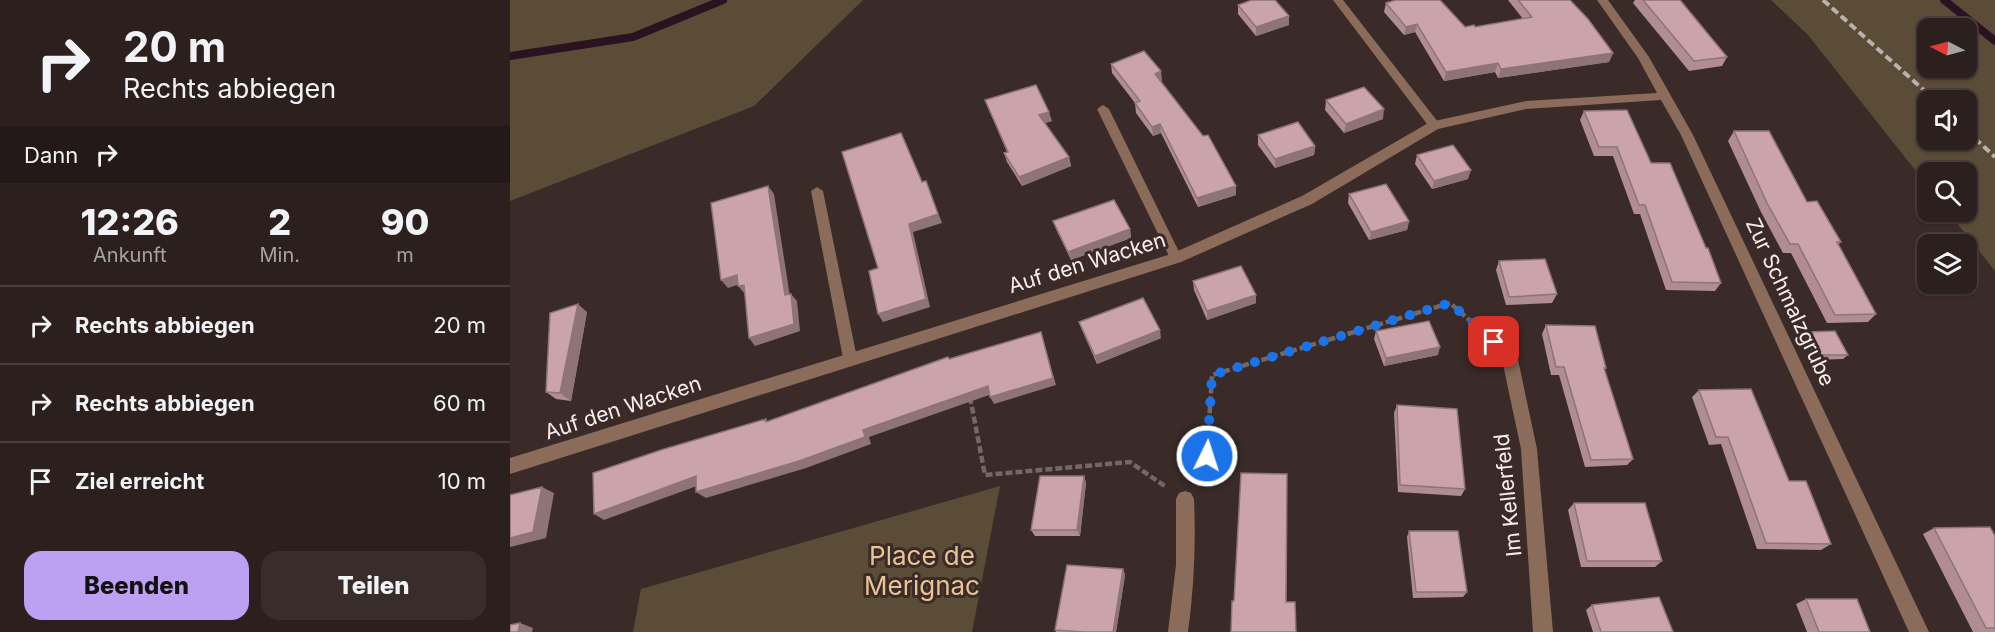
<!DOCTYPE html>
<html lang="de">
<head>
<meta charset="utf-8">
<style>
  :root { --surface:#2c201e; --page:#382d2b; --text:#f1f3f6; --muted:#a6a3a4; --line:#483e3c; --accent:#bca0f2 }
  body { margin:0; font-family:Inter,sans-serif; background:var(--page); color:var(--text); height:100vh; display:flex; flex-direction:column; font-size:22px; white-space:nowrap }
  * { box-sizing:border-box; margin:0 }
  p { font-size:20px; color:var(--muted) }
  .icon { flex:none; width:33px; height:33px; fill:none; stroke:currentColor; stroke-width:2; stroke-linecap:round; stroke-linejoin:round }
  .map { position:relative; flex:1; overflow:hidden }
  .sheet { display:flex; flex-direction:column; background:var(--surface); width:510px }
  .sheet>* { flex:none }
  .hud { background:#2c201e; color:var(--text); overflow:hidden }
  .needle { width:39px; rotate:276deg }
  .fabs { position:absolute; left:1407px; top:18px; display:grid; gap:12px }
  .fabs a { display:grid; place-items:center; width:60px; height:60px; border-radius:12px; background:var(--surface); box-shadow:0 2px 4px #0004,0 0 0 2px var(--line); font-size:30px }
  .pin { position:absolute; display:grid; place-items:center; width:51px; height:51px; color:#fff; margin:-26px; border-radius:12px; box-shadow:0 3px 9px #0006 }
  .me { position:absolute; width:66px; margin:-33px; rotate:4deg; stroke-linejoin:round; filter:drop-shadow(0 0 4px #0008) }
  .turn { display:flex; align-items:center; gap:21px; height:126px; padding:0 24px; font-size:27px }
  .turn .icon { width:78px; height:78px; stroke-width:2.5 }
  .turn b { display:block; font-size:42px; line-height:51px }
  .then { display:flex; align-items:center; height:57px; padding:0 24px; background:#0003; gap:12px; font-size:22px }
  .eta { display:flex; justify-content:space-evenly; align-items:center; height:102px; text-align:center }
  .eta b { font-size:36px; font-weight:800; line-height:42px }
  .action { display:flex; gap:12px; margin-top:auto; padding:12px 24px }
  .action a { flex:1; height:69px; border-radius:18px; background:var(--accent); color:#111; font-size:24px; font-weight:800; line-height:69px; text-align:center }
  .action a+a { background:var(--page); color:var(--text) }
  ul { padding:0; list-style:none }
  li { display:flex; align-items:center; gap:18px; height:78px; padding:0 24px; border-top:2px solid var(--line) }
  li div { flex:1 }
  li b { display:block; font-size:22px }
  li em { font-style:normal }
  main { display:flex; flex:1; min-height:0 }
  .map>svg:first-child { display:block }
  .green { fill:#5b4c38; fill-rule:evenodd }
  .lines { fill:none; stroke-linecap:round; stroke-linejoin:round }
  .stream { stroke:#2b1220; stroke-width:8 }
  .path { stroke:#746764; stroke-width:4.5; stroke-dasharray:7 3; stroke-linecap:butt }
  .lane { fill:#8b6c5b; fill-rule:evenodd }
  .street { fill:#8b6c5b; fill-rule:evenodd }
  .rail { stroke:#bcafad; stroke-width:4; stroke-dasharray:8 4; stroke-linecap:butt }
  .wall { fill:#af8d92 }
  .shaded-wall { fill:#8e7377 }
  .building { fill:#cba4aa; stroke:#8e7377; stroke-width:1.5 }
  .route { stroke:#1a73e8; stroke-width:10; stroke-dasharray:0 18 }
  .labels { text-anchor:middle; stroke-width:6; stroke-linejoin:round; paint-order:stroke }
  .street-label { font-size:21px; fill:#f9eeec; stroke:#3a2b28 }
  .near-park-label { font-size:26px; fill:#e9c393; stroke:#3a2b28 }
</style>
</head>
<body>
<main>
<section class="sheet">
<div class="hud">
<div class="turn"><svg class="icon" aria-label="right" viewBox="0 0 24 24"><path d="M7 20v-9h11M14 6l5 5-5 5"/></svg><div><b>20 m</b>Rechts abbiegen</div></div>
<div class="then">Dann<svg class="icon" aria-label="right" viewBox="0 0 24 24"><path d="M7 20v-9h11M14 6l5 5-5 5"/></svg></div>
</div>
<div class="eta">
<div><b>12:26</b><p>Ankunft</p></div>
<div><b>2</b><p>Min.</p></div>
<div><b>90</b><p>m</p></div>
</div>
<ul>
<li><svg class="icon" aria-label="right" viewBox="0 0 24 24"><path d="M7 20v-9h11M14 6l5 5-5 5"/></svg><div><b>Rechts abbiegen</b></div><em>20 m</em></li>
<li><svg class="icon" aria-label="right" viewBox="0 0 24 24"><path d="M7 20v-9h11M14 6l5 5-5 5"/></svg><div><b>Rechts abbiegen</b></div><em>60 m</em></li>
<li><svg class="icon" aria-label="arrive" viewBox="0 0 24 24"><path d="M6 21V4h12l-3 4 3 4H6"/></svg><div><b>Ziel erreicht</b></div><em>10 m</em></li>
</ul>
<div class="action"><a>Beenden</a><a>Teilen</a></div>
</section>
<div class="map">
<svg width="1485" height="632" viewBox="0 0 1485 632">
  <rect width="100%" height="100%" fill="#3a2b28"/>
  <path class="green" d="M0 0H353L244 106 0 201Z
    M1261 0H1485V271L1438 212H1456V172H1418L1417 185 1298 35ZM1456 28V68H1418V28ZM1456 100V140H1418V100Z
    M490 486 462 632H123L131 589Z"/>
  <g class="lines">
    <path class="stream" d="M1434 0 1485 41
      M0 56 123 37 213 0"/>
    <path class="path" d="M460 397 475 475 620 462 656 487
      M684 480 697 456 702 375 940 303 984 342"/>
    <path class="lane" d="M823 0H833L928 122V128H920Z
      M593 105 599 109 672 258 671 262H661L660 258 587 109Z
      M307 187 313 191 347 358 345 362 340 364 335 362 333 358 301 191Z"/>
    <path class="street" d="M1087 0H1098L1139 57 1183 135 1419 632H1399L1171 135 1151 100 1016 109 928 129 802 204 671 262 0 474V458L661 254 792 196 920 122 1016 101 1147 93 1128 58Z
      M999 348 1004 350 1007 355 1027 449 1043 632H1023L1011 449 991 355 994 350Z
      M675 491 681 493 684 499C686 544 684 588 678 632H658L666 565V499L669 493Z"/>
    <path class="rail" d="M1313 0 1425 100
      M1456 130 1485 157"/>
  </g>
  <path class="wall" d="M998 0H1060L1103 53 1099 62 988 78 985 72 934 81 905 32 894 35 874 12 876 3 955 27H965L1013 19Z
    M1125 0H1170L1217 57 1212 66 1179 71 1123 3Z
    M728 5 779 16V25L746 36 728 14Z
    M601 64 652 81H651L726 186V195L688 207 651 133 643 136 626 113 625 103 602 73Z
    M475 100 542 121 535 123 559 157 561 166 512 186 497 162 494 153 497 152Z
    M816 100 873 119 834 133 815 110Z
    M1074 111 1141 163 1196 248 1211 283 1205 291 1156 290 1130 214H1124L1103 156H1084L1070 120Z
    M1224 131 1297 202 1331 242 1328 245 1366 314 1358 322 1317 323 1281 253H1273L1251 212 1218 141Z
    M748 135 805 146 804 155 765 168 748 145Z
    M907 155 958 179 922 189 905 164Z
    M839 194 899 221 897 230 859 240 838 203Z
    M543 221 620 229 621 238 561 260 546 229Z
    M989 261 1047 294 1042 303 996 305 986 270Z
    M683 281 746 295V303L697 320 684 290Z
    M77 312 61 401 46 399 36 392Z
    M569 322 651 338 587 364 572 330Z
    M1036 325 1096 368 1094 370 1123 459 1117 465 1075 467 1049 375H1041L1032 334Z
    M866 331 928 355 874 366 864 339Z
    M1298 332 1338 355 1333 359 1306 360 1294 336Z
    M1189 390 1279 481 1321 544 1311 550 1247 549 1211 444 1199 445 1182 397Z
    M887 405 955 489 951 496 888 492 884 413Z
    M574 476 576 483 570 536H525L521 530Z
    M1064 503 1152 561 1145 567H1071L1058 510Z
    M1424 528 1485 536V632H1463L1413 534Z
    M899 531 957 592 953 597 903 598 897 537Z
    M613 569 615 575 606 632H546L545 630Z
    M1296 599 1360 632H1297L1286 604Z
    M1082 605 1163 632H1083L1076 610Z"/>
  <path class="shaded-wall" d="M779 16V25L746 36V27Z
    M907 24 905 32 894 35 896 27Z
    M1103 53 1099 62 988 78 991 69Z
    M988 63 985 72 934 81 936 72Z
    M651 71 652 81 646 83 645 74Z
    M874 109 873 119 834 133 836 124Z
    M539 112 542 121 532 124 529 115Z
    M650 124 651 133 643 136 642 127Z
    M805 146 804 155 765 168V159Z
    M559 157 561 166 512 186 509 177Z
    M961 170 958 179 922 189 924 181Z
    M416 181 432 223 403 232 420 307 373 322 368 314 399 224Z
    M258 186 264 194 281 303 275 295Z
    M726 186V195L688 207 687 198Z
    M899 221 897 230 859 240 861 232Z
    M620 229 621 238 561 260 558 252Z
    M227 275 233 283 218 288 211 280Z
    M234 285 235 294 228 286Z
    M281 294 287 301 290 331 245 346 239 338Z
    M746 295V303L697 320V311Z
    M68 304 77 312 61 401 50 393Z
    M650 330 651 338 587 364 585 356Z
    M531 332 546 385 484 404 480 397Z
    M930 347 928 355 874 366 876 358Z
    M478 386 482 394 359 437 361 444 296 468 196 498 186 492 353 430Z
    M186 476 195 483 94 520 84 514Z
    M574 476 576 483 570 536 567 530Z
    M32 487 44 493 36 538 0 547V538Z
    M613 569 615 575 606 632H603Z
    M10 623 23 628 22 632H8Z"/>
  <path class="building" d="M742 0H765L779 16 746 27 728 5Z
    M886 0H930L955 27 964 25 965 27 1022 17 1008 0H1060L1078 19 1103 53 991 69 988 63 936 72 907 24 896 27 876 3Z
    M1133 0H1170L1217 57 1184 61Z
    M634 51 651 71 645 74 693 136 698 135 726 186 687 198 650 124 642 127 625 103 630 101 601 64Z
    M526 85 539 112 529 115 559 157 509 177 494 153 498 152 475 100Z
    M854 87 874 109 836 124 816 100Z
    M1117 110 1141 163H1160L1196 248H1198L1211 283 1162 282 1135 205H1129L1107 147H1089L1074 111Z
    M788 122 805 146 765 159 748 135Z
    M1224 131H1259L1297 202 1307 201 1331 242H1327L1366 314 1325 315 1288 244H1280L1257 203Z
    M391 133 412 182 416 181 428 214 399 224 416 299 368 314 359 271 368 268 332 152Z
    M943 145 961 170 924 181 907 155Z
    M876 184 899 221 861 232 839 194Z
    M258 186 275 295 281 294 284 324 239 338 234 285 228 286 227 275 211 280 201 203Z
    M604 200 620 229 558 252 543 221Z
    M1035 259 1047 294 999 297 989 261Z
    M731 266 746 295 697 311 683 281Z
    M633 298 650 330 585 356 569 322Z
    M68 304 50 393 36 392 40 313Z
    M919 321 930 347 876 358 866 331Z
    M1036 325 1085 326 1096 368H1094L1123 459 1081 460 1054 367H1046Z
    M1325 331 1338 355H1310L1298 332Z
    M531 332 543 378 480 397 478 386 353 430 355 437 289 461 186 492V476L84 514 83 473 151 450 256 419V422L438 357 439 359Z
    M1241 389 1279 481H1296L1321 544 1256 543 1218 437H1206L1189 390Z
    M887 405 947 409 955 489 890 485Z
    M731 473 777 474 776 602H785L786 632H721L722 601H724Z
    M530 476H574L567 530H521Z
    M32 487 23 532 0 538V495Z
    M1064 503H1135L1152 561H1077Z
    M1480 527 1485 536V628H1476L1424 528Z
    M899 531H948L957 592H906Z
    M557 565 613 569 603 632H574L545 630Z
    M1149 597 1163 632H1091L1082 605Z
    M1296 599H1347L1360 632H1309Z
    M10 623 8 632H0V625Z"/>
  <g class="lines">
    <path class="route" d="M697 456 702 375 940 303 984 342"/>
  </g>
  <g class="labels">
    <g class="street-label">
      <text transform="translate(577 263) rotate(-17)" y="7">Auf den Wacken</text>
      <text transform="translate(1280 302) rotate(65)" y="7">Zur Schmalzgrube</text>
      <text transform="translate(113 408) rotate(-18)" y="7">Auf den Wacken</text>
      <text transform="translate(998 495) rotate(-96)" y="7">Im Kellerfeld</text>
    </g>
    <g class="near-park-label">
      <text x="412" y="565">Place de<tspan x="412" dy="30">Merignac</tspan></text>
    </g>
  </g>
</svg>
<div class="fabs">
<a><svg class="needle" viewBox="-14 -14 28 28"><path d="M0-13l5 13h-10z" fill="#e53935"/><path d="M0 13l5-13h-10z" fill="#a6a3a4"/></svg></a>
<a><svg class="icon" aria-label="sound" viewBox="0 0 24 24"><path d="M4 9h4l5-4v14l-5-4H4zM17 9q2 3 0 6"/></svg></a>
<a><svg class="icon" aria-label="search" viewBox="0 0 24 24"><circle cx="10" cy="10" r="6"/><path d="M15 15l6 6"/></svg></a>
<a><svg class="icon" aria-label="layers" viewBox="0 0 24 24"><path d="M12 4l9 5-9 5-9-5zM3 14l9 5 9-5"/></svg></a>
</div>
<div class="pin" style="left:984px;top:342px;background:#d93025"><svg class="icon" aria-label="arrive" viewBox="0 0 24 24"><path d="M6 21V4h12l-3 4 3 4H6"/></svg></div>
<svg class="me" style="left:697px;top:456px" viewBox="-20 -20 40 40"><circle r="17" fill="#1a73e8" stroke="#fff" stroke-width="3"/><path d="M0-11L8 9 0 5-8 9z" fill="#fff"/></svg>
</div>
</main>
</body>
</html>
